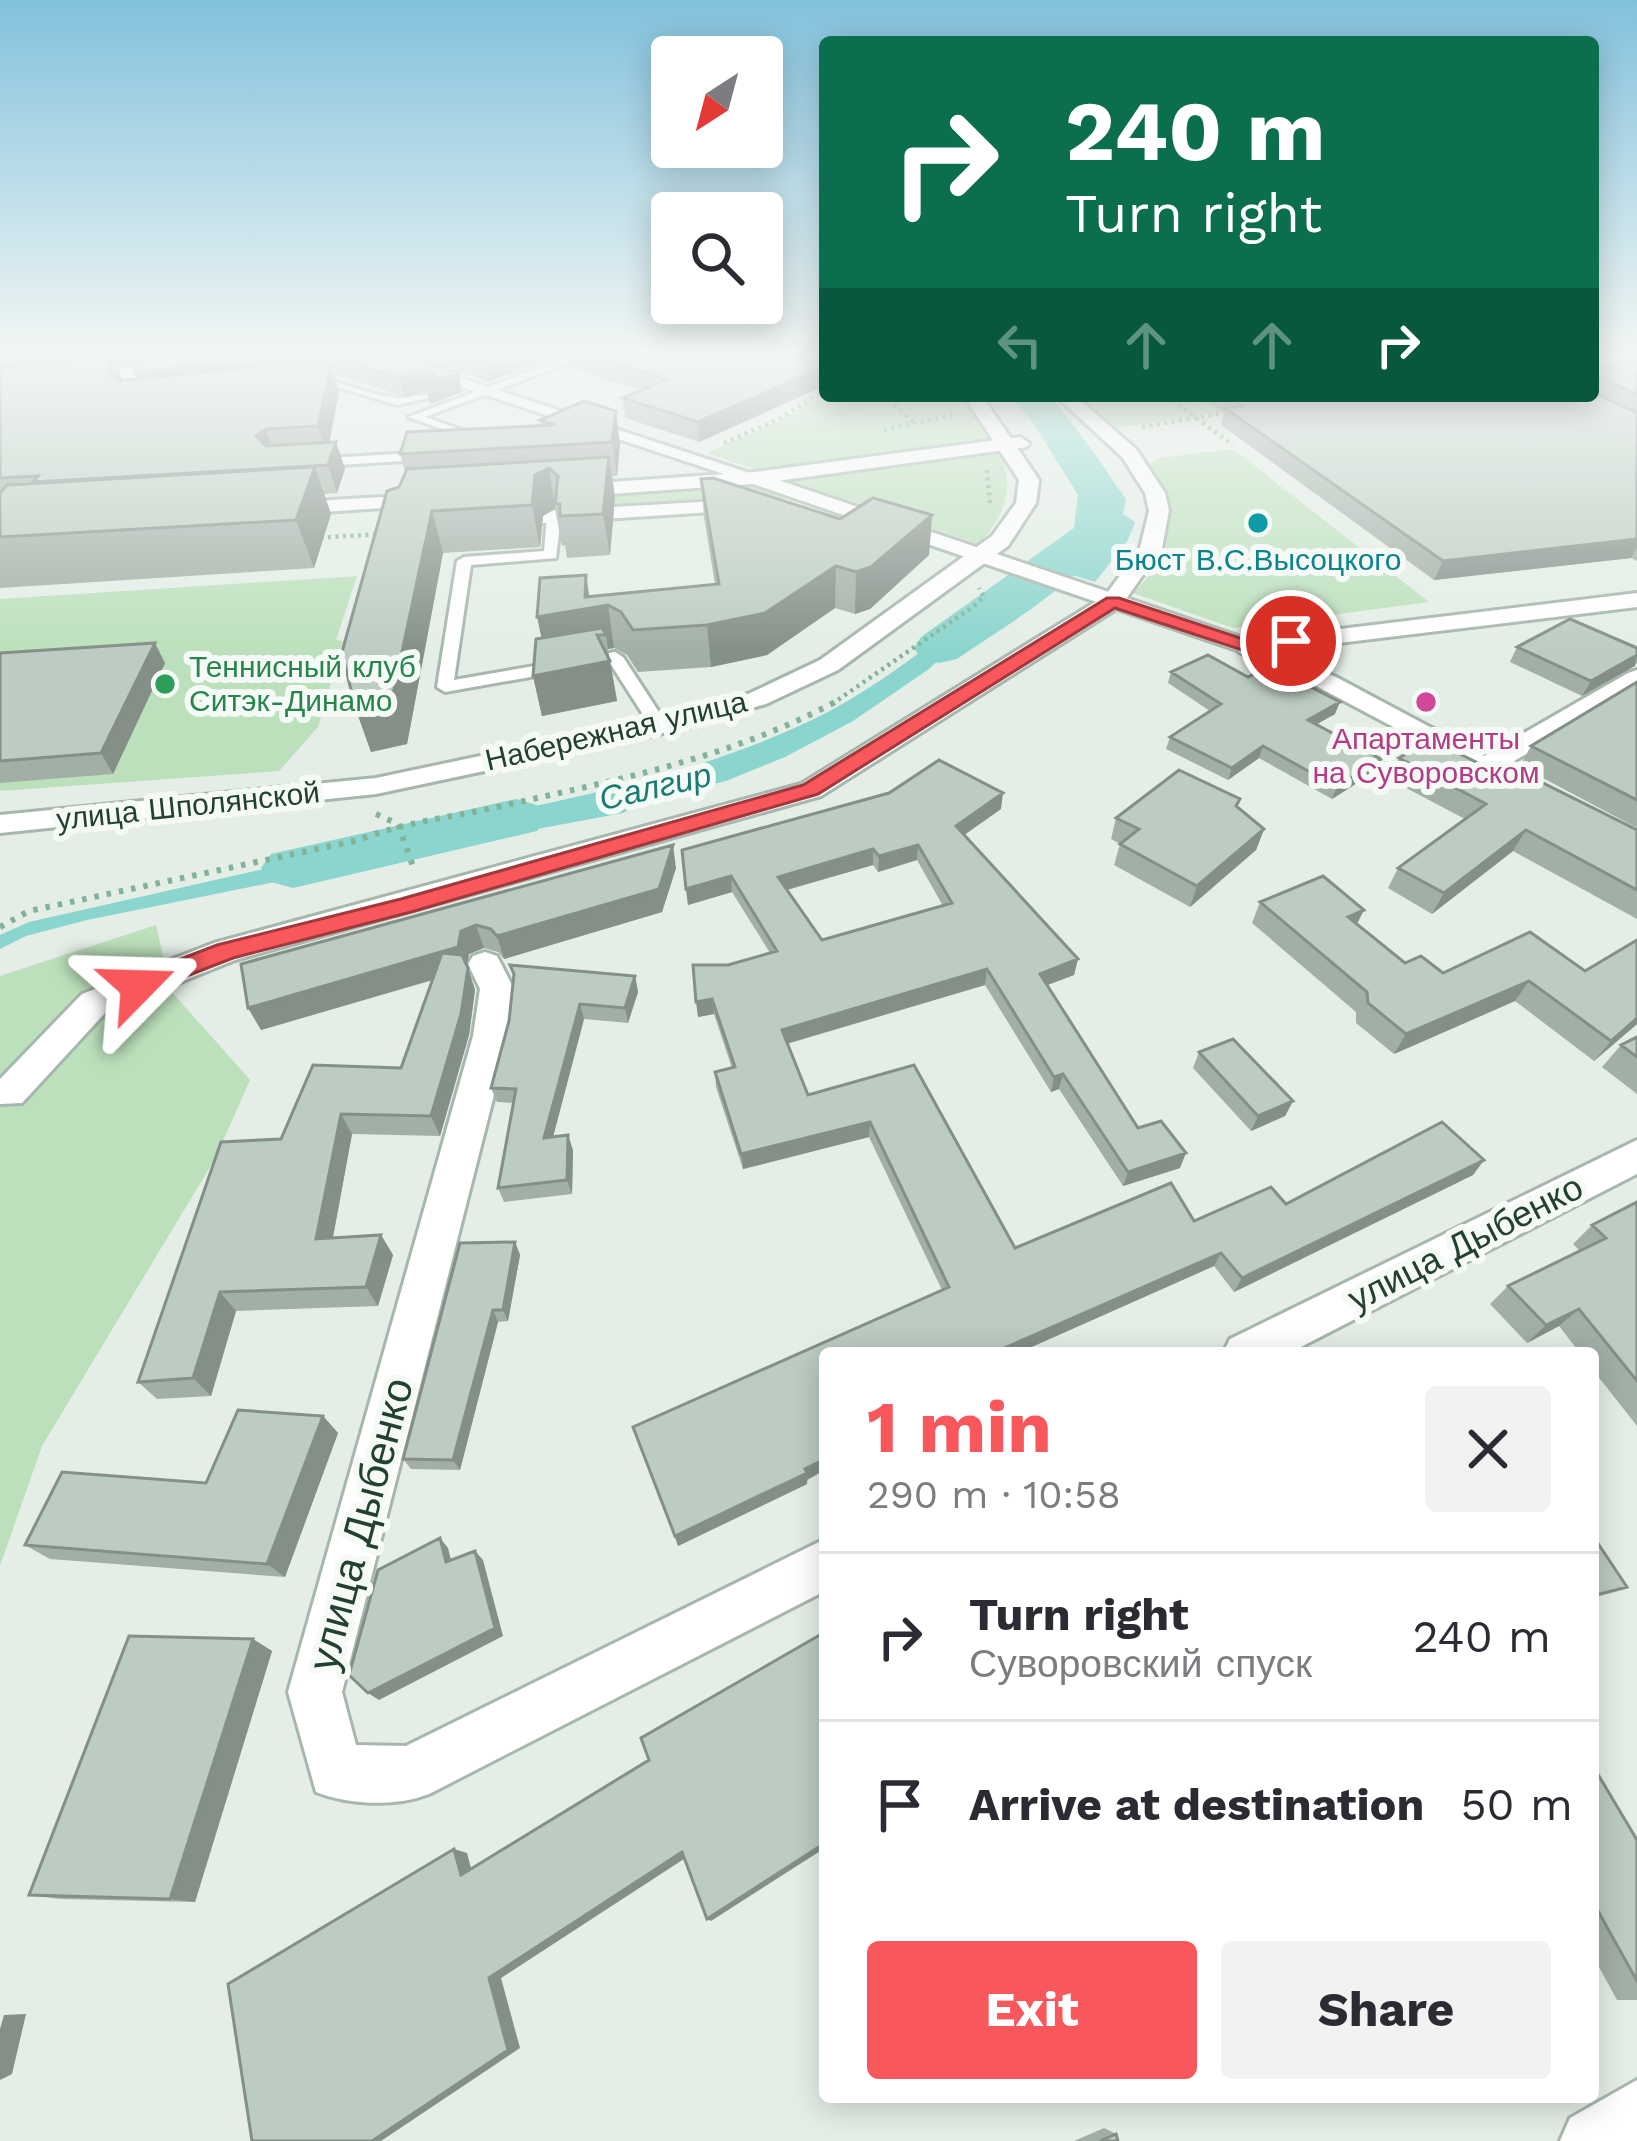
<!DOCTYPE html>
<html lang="en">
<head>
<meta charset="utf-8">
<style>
  :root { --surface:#fff; --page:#f2f2f3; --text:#2b2b33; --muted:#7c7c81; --line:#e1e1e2; --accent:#f8585c }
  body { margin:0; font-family:"Work Sans",sans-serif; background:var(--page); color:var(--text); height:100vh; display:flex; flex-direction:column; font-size:45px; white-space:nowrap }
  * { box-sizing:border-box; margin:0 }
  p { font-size:39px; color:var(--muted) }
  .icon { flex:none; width:66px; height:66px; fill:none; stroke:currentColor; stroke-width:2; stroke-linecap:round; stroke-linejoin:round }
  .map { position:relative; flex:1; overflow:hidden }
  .side { position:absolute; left:819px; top:1347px; width:780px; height:756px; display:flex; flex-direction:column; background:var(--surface); border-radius:12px; box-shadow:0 6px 30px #0003 }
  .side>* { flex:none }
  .top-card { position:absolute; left:819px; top:36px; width:780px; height:366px; border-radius:12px; box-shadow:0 6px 30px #0003; background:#0b6e4f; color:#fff; overflow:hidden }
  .needle { width:78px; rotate:216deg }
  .buttons { position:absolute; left:651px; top:36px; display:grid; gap:24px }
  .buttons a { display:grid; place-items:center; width:132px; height:132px; border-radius:12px; background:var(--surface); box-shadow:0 6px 30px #0003; font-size:60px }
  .pin { position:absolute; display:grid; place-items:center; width:102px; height:102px; color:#fff; margin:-51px; border:6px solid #fff; border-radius:50%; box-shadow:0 3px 12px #0007 }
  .me { position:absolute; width:132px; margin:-66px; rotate:68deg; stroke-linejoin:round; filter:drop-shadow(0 0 9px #0008) }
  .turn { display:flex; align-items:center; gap:42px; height:252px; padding:0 48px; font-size:54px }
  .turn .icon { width:156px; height:156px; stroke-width:2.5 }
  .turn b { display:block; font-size:84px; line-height:102px }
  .lanes { display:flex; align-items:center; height:114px; padding:0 48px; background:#0003; justify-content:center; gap:60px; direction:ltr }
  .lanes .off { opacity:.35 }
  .round { display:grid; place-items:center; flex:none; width:126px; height:126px; border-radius:12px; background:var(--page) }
  .summary { display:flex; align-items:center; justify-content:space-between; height:204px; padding:0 48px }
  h1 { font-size:72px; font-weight:700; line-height:90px; color:var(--accent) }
  .action { display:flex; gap:24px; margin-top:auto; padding:24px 48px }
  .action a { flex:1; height:138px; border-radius:12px; background:var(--accent); color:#fff; font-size:48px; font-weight:700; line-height:138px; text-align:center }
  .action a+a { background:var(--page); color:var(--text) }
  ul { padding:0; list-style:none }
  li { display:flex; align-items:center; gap:36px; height:168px; padding:0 48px; border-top:3px solid var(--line) }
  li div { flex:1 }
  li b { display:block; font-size:45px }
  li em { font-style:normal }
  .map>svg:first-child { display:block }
  .green { fill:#bce0bc }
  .water { fill:#8ad5cd }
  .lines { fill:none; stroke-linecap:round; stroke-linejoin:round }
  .river { fill:#8ad5cd; fill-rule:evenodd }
  .service-casing { stroke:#a6b7ad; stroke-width:6 }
  .pedestrian-casing { stroke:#a6b7ad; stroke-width:6 }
  .minor-casing { stroke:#a6b7ad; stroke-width:6 }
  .tertiary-casing { stroke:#a6b7ad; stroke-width:6 }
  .path-far1 { stroke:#83b397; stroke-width:4.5; stroke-dasharray:3 4.5; stroke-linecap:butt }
  .path { stroke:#83b397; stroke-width:6; stroke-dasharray:4.5 8; stroke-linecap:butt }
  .service { fill:#fff; fill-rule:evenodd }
  .pedestrian { fill:#fff; fill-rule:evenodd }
  .minor { fill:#fff; fill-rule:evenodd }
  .tertiary { fill:#fff; fill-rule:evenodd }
  .wall { fill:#a2afa7; fill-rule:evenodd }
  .shaded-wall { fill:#848f88 }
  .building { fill:#bcccc2; stroke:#848f88; stroke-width:3; fill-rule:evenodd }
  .route { fill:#f8585c; stroke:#a1393c; stroke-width:3 }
  .culture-dot { fill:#0f9aa8; stroke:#f5faf6; stroke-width:4.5 }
  .leisure-dot { fill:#2e9e5b; stroke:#f5faf6; stroke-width:4.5 }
  .hotel-dot { fill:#d1479c; stroke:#f5faf6; stroke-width:4.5 }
  .labels { text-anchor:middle; stroke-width:12; stroke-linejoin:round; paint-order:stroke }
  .far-culture-label { font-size:30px; fill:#0d838f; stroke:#f5faf6 }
  .far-leisure-label { font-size:30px; fill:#27864d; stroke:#f5faf6; text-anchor:start }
  .far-street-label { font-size:30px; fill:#224131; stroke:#f5faf6 }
  .far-hotel-label { font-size:30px; fill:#b23c85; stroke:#f5faf6 }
  .far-water-label { font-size:33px; font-style:italic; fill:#197b71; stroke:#f5faf6 }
  .street-label { font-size:36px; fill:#224131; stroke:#f5faf6 }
  .near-street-label { font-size:42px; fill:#224131; stroke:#f5faf6 }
</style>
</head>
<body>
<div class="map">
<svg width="1637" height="2141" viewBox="0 0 1637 2141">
  <rect width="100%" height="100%" fill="#e4eee7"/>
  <path class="green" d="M825 392V396H965C1003 450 1030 488 979 544L706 453 783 419Z
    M1074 396H1258L1269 404 1108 429Z
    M1233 449 1429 602 1233 628 1133 593C1177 553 1172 513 1150 464L1159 458Z
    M751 482 795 498 405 521 412 506Z
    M357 576 336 640 343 641 318 727 279 771 0 791V599Z
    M156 925 171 991 250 1080 216 1157 42 1446 0 1566V976Z"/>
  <path class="water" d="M1075 440 1097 459 1126 499 1123 514 1135 522 1128 540 1095 582 1056 570 1051 560 1089 520 1079 489 1051 442Z
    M1008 586 1039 597 1021 602 963 637 929 669 853 721 785 757 726 781 641 802 623 813 419 851 412 832C551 802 698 778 826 713 891 679 949 629 1008 586Z
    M392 840 398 857 87 920 26 936 0 949V935L29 922Z"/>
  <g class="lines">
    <path class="river" d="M1009 396H1048L1059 406C1077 433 1105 462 1118 492 1142 549 997 630 957 659L939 663 921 659 914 648 921 637 1074 528 1078 495 1032 421Z
      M516 799 537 805 546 818 537 831 293 888 271 882 261 868 271 854Z"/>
    <defs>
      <path id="service" d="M574 355H590L425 417 482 437V443L408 417Z
        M304 377C338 378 367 396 399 398 413 398 425 392 437 396L397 405 337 387 300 382Z
        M430 452 434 453V459L309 467 303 463 309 459Z
        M554 512 561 516 556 558 471 565 454 680 615 652 623 657 668 726 665 730H653L610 663 445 692 437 687 457 561 464 557 544 551 547 516Z"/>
      <path id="pedestrian" d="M1020 437 1029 443 1027 447 755 484 745 478 755 472Z"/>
      <path id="minor" d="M365 355H391L765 478 748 482Z
        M185 363 191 364V372L0 391V381Z
        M964 396H982L1039 480 1036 503 1008 546 838 670 766 704 659 734 376 794 0 833V815L376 778 655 719 748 694 820 660 992 536 1016 503 1019 480Z
        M1056 396H1075L1136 449 1165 493 1169 511 1162 548 1121 606 821 796 235 960 106 1012 22 1103 0 1104V1079L82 994 214 943 801 784 1105 596 1140 548 1149 511 1145 493 1122 457Z
        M1248 640 1336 677 1484 756 1628 673 1637 670V689L1504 767 1515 776 1501 784 1318 687 1239 652V642Z
        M485 952 497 956 514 989 509 1036 342 1692 356 1745 406 1746 825 1539V1591L429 1794C396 1807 349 1805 316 1792L288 1692 473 1036 480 989 468 964 473 956Z
        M1637 1140V1174L1289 1353H1223L1230 1339Z
        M1637 2080V2141H1560L1570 2118Z"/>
      <path id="tertiary" d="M755 472 1250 640 1637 593V607L1248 654 753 484 567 497 557 491 567 485Z
        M434 494 444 500 441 504 279 515 269 509 279 503Z
        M751 499 761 505 758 509 495 526 485 520 495 514Z"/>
    </defs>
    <use href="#service" class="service-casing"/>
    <use href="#pedestrian" class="pedestrian-casing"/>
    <use href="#minor" class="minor-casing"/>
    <use href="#tertiary" class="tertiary-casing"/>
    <path class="path-far1" d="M866 396H899
      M1166 396 1233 445
      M889 399 914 423
      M1142 427 1228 412
      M884 430 957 414
      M724 443 781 418 825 389
      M987 470 990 503
      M313 538 382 534
      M832 704 971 608 984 597 979 588"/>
    <path class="path" d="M376 814 398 824 415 872
      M0 927 29 911 359 840C403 822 447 818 493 808 611 781 729 759 837 701"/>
    <use href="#service" class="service"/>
    <use href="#pedestrian" class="pedestrian"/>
    <use href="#minor" class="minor"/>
    <use href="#tertiary" class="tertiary"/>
  </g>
  <path class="wall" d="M0 355H404L458 373 462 392 430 404 427 391 405 397 334 374 339 392 329 442 345 469 337 493 324 494 331 514 314 568 0 588ZM136 362 134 372 138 379 123 381 116 364Z
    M407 355H560L488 382Z
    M567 355H793L822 387 699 442 625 418 623 398 641 390 569 368Z
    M1637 362V561L1631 558 1434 580 1221 425 1224 413 1198 396H1593V366Z
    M540 420 620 444 617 476H612L615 497 610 555 567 558 565 545 562 546 555 509 543 516 540 547 443 553 407 744 371 752 355 707 399 487 405 472 400 454 541 426Z
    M701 479 840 519 932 515 929 555 870 609 855 614 835 608 767 655 711 667 638 672 627 655 614 648 608 649 617 701 542 716 533 676 542 638 586 575 589 596 715 584 704 518Z
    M1517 647 1637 648V663L1582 696 1510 662Z
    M0 653 165 663 113 774 0 783Z
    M1171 672 1248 677 1335 714 1316 724 1381 759 1376 771 1332 799 1259 758 1228 780 1166 749 1170 737 1210 711 1168 683Z
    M1637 682V828L1520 766 1531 746Z
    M1399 758 1494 771 1637 830V919L1513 851 1432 914 1388 888 1398 868 1465 819 1389 779Z
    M1240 799 1237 807 1264 829 1256 850 1190 907 1114 865 1120 844 1111 839 1116 818Z
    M1001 809 964 835 1078 959 1074 975 1047 985 1138 1128 1180 1168 1123 1186 1059 1089 1051 1092 985 985 787 1044 808 1095 914 1065 1015 1248 1194 1221 1286 1204 1484 1160 1473 1175 1234 1292 1214 1266 1018 1353H825L807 1484 678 1546 633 1427 942 1290 869 1137 743 1169 716 1087 715 1072 732 1068 714 1014 698 1017 728 965 770 953 732 892 688 905 682 850ZM917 860 943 906 822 940 787 890 873 865 878 872Z
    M676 868 662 912 504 959 498 952 484 948 469 954 467 966 475 990 469 1035 440 1136 352 1134 333 1238 381 1235 393 1255 378 1306 236 1311 211 1396 157 1399 138 1382 281 1139 401 1068 433 980 261 1030 241 964Z
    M1260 902 1356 924 1405 963 1443 973 1585 971 1637 940V1024L1594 1061 1515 1001 1394 1054 1356 1023V1012L1252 923Z
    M510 965 635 976 638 992 628 1023 584 1019 553 1137 573 1150 572 1194 504 1202 498 1188 514 1103 497 1102 491 1088 509 1021 514 977Z
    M1637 1037V1094L1602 1067 1621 1045Z
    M1199 1052 1293 1101 1285 1116 1251 1131 1193 1068Z
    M1637 1202V1426L1593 1370V1353H1580L1559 1326 1527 1343 1490 1304 1508 1286 1580 1251 1573 1244 1592 1225Z
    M515 1242 520 1255 508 1321 498 1322 460 1470 411 1469 403 1459Z
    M323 1416 338 1433 285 1577 50 1559 25 1545 206 1483Z
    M253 1639 272 1651 195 1902 60 1899 29 1895Z
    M1593 1766 1637 1840V2000H1617L1593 1956Z
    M1104 2128 1116 2134 1118 2141H1074Z"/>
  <path class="shaded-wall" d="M12 355H203L116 364 123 381 0 377V357Z
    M327 355 339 392 327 454 318 426 142 391 134 372Z
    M506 355H560L488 382 484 363Z
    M822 368V387L699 442 698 422Z
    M428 370 431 382 458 373 462 392 430 404 427 391 405 397 400 378Z
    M616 411 620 444 617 476 612 442Z
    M266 429 276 457 256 436Z
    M336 442 345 469 337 493 328 465Z
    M609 457 615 497 610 555 603 514Z
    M315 467 331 514 314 568 296 520Z
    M549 468 555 509 543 516 540 547 532 505 535 475Z
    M432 511 443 553 407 744 371 752 355 707Z
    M932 515 929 555 870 609 855 614 856 572Z
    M1637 539V548L1631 558 1434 580 1443 561Z
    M836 566 835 608 767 655 711 667 707 625Z
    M586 575 591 608 608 605 614 648 608 649 606 635H597L546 659 537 617 585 597Z
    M155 643 165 663 113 774 101 753Z
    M1637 655 1635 666 1582 696 1591 681Z
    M610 661 617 701 542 716 533 676Z
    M1340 702 1335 714 1303 732 1308 720Z
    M1263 746 1259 758 1228 780 1232 768Z
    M1381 759 1376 771 1332 799 1337 787Z
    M1003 793 1001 809 954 842 956 826Z
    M1264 829 1256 850 1190 907 1197 886Z
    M1526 830 1513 851 1432 914 1444 893Z
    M673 845 676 868 662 912 504 959 497 936Z
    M918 845 917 860 878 872 879 856Z
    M873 849V865L779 892 778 877Z
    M731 876 732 892 688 905 686 889Z
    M1364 910 1354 930 1348 917Z
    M476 925 484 948 469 954 466 970 261 1030 248 1008Z
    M1078 959 1074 975 1037 989 1040 974Z
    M468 968 475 990 469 1035 440 1136 431 1116Z
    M987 969 985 985 782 1045V1030Z
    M635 976 638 992 628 1023 625 1008Z
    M1529 981 1515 1001 1394 1054 1406 1034Z
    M712 999 714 1014 698 1017 696 1002Z
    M580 1004 584 1019 549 1152 544 1138Z
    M1637 1018V1024L1594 1061 1611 1041Z
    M1063 1074 1059 1089 1051 1092 1054 1077Z
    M1293 1101 1285 1116 1251 1131 1258 1116Z
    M341 1114 352 1134 329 1258 316 1239Z
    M870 1122 869 1137 743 1169 741 1154Z
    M568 1135 573 1150 572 1194 567 1180Z
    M1186 1153 1180 1168 1123 1186 1128 1172Z
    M1484 1160 1473 1175 1234 1292 1242 1278Z
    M381 1235 393 1255 378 1306 366 1287Z
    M515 1242 520 1255 508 1321 503 1310Z
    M1221 1253 1214 1266 1018 1353H993Z
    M220 1292 236 1311 211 1396 193 1378Z
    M1579 1309 1559 1326 1527 1343 1546 1325Z
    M493 1310 498 1322 460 1470 453 1460Z
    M323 1416 338 1433 285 1577 267 1564Z
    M825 1459V1470L807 1480V1484L678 1546 675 1536Z
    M440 1538 448 1548 454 1572 446 1562Z
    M475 1551 483 1560 503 1636 379 1700 368 1693Z
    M253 1639 272 1651 195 1902 170 1899Z
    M825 1843V1848L711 1921 707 1919Z
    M454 1849 467 1853 474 1879 461 1875Z
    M682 1852 687 1857 501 1978 520 2048 381 2141H372L489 1978Z
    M26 2014 12 2074 0 2080V2029L4 2015Z"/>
  <path class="building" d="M175 355H317L134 372 137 360Z
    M329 355H404L458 373 425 384 437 378 428 370 400 378Z
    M460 355H506L484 363Z
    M588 355H714L727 358 734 355H793L822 368 698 422 623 398 667 379Z
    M112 356 109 376 120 381 302 362 331 366 318 426 266 429 256 436 266 446 336 442 328 465 33 482 38 476 0 478V369Z
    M1637 362V395L1598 376 1593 375V366Z
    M1593 392 1637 413V539L1443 561 1225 408 1242 406 1227 396H1593Z
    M584 401 616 411 612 442 400 454 407 432 555 425 540 420Z
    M609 457 603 514 560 516V504H555L558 476 549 468 535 475 532 505 432 511 392 699 355 707 342 652 387 491 399 487 407 469Z
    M315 467 296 520 0 537V493L7 485Z
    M713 478 840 519 873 498 932 515 871 567 856 572 836 566 765 613 707 625 633 630 621 612 608 605 537 617 540 578 586 575 585 597 719 584 701 479Z
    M1570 619 1637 648V655L1591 681 1517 647Z
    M602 628 606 635H597L610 661 533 676 536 639Z
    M155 643 101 753 0 761V653Z
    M1208 655 1248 677 1270 666 1340 702 1308 720 1381 759 1337 787 1263 746 1232 768 1170 737 1221 704 1171 672Z
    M1637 682V800L1531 746Z
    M1430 739 1494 771 1505 764 1637 830V890L1526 830 1444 893 1398 868 1486 804 1399 758Z
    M939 760 1003 793 956 826 1078 959 1040 974 1138 1128 1161 1121 1186 1153 1128 1172 1063 1074 1054 1077 987 969 782 1030 808 1095 914 1065 1015 1248 1171 1183 1194 1221 1271 1187 1286 1204 1442 1122 1484 1160 1242 1278 1221 1253 993 1353H825V1459L805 1469 807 1473 675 1536 633 1427 949 1287 870 1122 741 1154 715 1072 735 1067 712 999 696 1002 693 965H728L777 951 731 876 686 889 682 850 889 793ZM918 845 952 903 822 940 778 877 873 849 879 856Z
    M1179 770 1240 799 1236 806 1264 829 1197 886 1120 844 1139 829 1116 818Z
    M673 845 659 889 497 936 491 929 476 925 461 931 458 947 248 1008 241 964Z
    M1323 876 1364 910 1348 917 1405 963 1421 956 1443 973 1530 932 1585 971 1637 940V1018L1611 1041 1529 981 1406 1034 1368 1003 1367 992 1260 902Z
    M442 953 462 955 468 968 461 1014 431 1116 341 1114 316 1239 381 1235 366 1287 220 1292 193 1378 138 1382 221 1142 281 1139 313 1065 401 1068Z
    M510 965 635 976 625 1008 580 1004 544 1138 568 1135 567 1180 498 1188 516 1089 491 1088 509 1021 514 974Z
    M1637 1037V1057L1621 1045Z
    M1233 1039 1293 1101 1258 1116 1199 1052Z
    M1637 1202V1381L1579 1309 1546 1325 1508 1286 1606 1238 1592 1225Z
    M515 1242 503 1310H493L453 1460 403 1459 460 1243Z
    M238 1410 323 1416 267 1564 25 1545 62 1472 206 1483Z
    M1593 1536 1627 1587 1593 1596Z
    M440 1538 446 1562 475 1551 495 1628 368 1693 349 1675 378 1570Z
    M825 1632V1843L707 1919 682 1852 489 1978 508 2050 372 2141H252L228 1984 454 1849 461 1875 649 1760 641 1738Z
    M129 1636 253 1639 170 1899 29 1895Z
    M1593 1766 1637 1840V1981L1593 1902Z
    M1116 2134 1118 2141H1100Z"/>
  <linearGradient id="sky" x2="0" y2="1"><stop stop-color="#82c1dd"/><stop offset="0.54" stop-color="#f3f7f4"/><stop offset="1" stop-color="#f3f7f4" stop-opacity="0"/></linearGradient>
  <rect width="1637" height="655" fill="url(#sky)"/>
  <path class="route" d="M1107 598H1119L1249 641 1291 636 1300 641 1248 652 1115 608 818 794 411 912 233 958 138 995 126 986 129 979 217 945 401 899 803 785Z"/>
  <circle class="culture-dot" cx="1258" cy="523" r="12"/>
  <circle class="leisure-dot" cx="165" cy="684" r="12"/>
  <circle class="hotel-dot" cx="1426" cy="702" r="12"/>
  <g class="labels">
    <g class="far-culture-label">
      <text x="1258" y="570">Бюст В.С.Высоцкого</text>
    </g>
    <g class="far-leisure-label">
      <text x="189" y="677">Теннисный клуб<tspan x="189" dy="34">Ситэк-Динамо</tspan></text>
    </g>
    <g class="far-street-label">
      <text transform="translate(616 731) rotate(-13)" y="10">Набережная улица</text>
      <text transform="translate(188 806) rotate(-6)" y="10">улица Шполянской</text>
    </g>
    <g class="far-hotel-label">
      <text x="1426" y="749">Апартаменты<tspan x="1426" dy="34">на Суворовском</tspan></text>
    </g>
    <g class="far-water-label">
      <text transform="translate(655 786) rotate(-13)" y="12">Салгир</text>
    </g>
    <g class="street-label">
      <text transform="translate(1465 1242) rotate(-27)" y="13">улица Дыбенко</text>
    </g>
    <g class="near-street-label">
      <text transform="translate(360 1524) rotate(-75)" y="15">улица Дыбенко</text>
    </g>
  </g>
</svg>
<div class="buttons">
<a><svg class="needle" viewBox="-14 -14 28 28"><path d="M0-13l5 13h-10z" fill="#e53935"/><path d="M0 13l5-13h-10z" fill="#7c7c81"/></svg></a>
<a><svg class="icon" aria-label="search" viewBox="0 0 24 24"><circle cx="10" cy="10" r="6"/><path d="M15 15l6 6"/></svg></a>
</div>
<div class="pin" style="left:1291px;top:641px;background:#d93025"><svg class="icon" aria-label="arrive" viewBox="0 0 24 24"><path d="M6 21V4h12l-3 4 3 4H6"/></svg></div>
<svg class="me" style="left:138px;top:986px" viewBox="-20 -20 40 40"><path d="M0-17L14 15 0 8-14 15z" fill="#f8585c" stroke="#fff" stroke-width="4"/></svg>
<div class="top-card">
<div class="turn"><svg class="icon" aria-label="right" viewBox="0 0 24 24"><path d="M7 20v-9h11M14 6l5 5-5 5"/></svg><div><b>240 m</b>Turn right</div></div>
<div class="lanes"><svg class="icon off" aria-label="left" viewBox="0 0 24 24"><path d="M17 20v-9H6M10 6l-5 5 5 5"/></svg><svg class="icon off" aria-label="ahead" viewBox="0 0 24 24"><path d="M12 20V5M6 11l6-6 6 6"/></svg><svg class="icon off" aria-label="ahead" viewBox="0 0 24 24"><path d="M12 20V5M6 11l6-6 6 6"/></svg><svg class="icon" aria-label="right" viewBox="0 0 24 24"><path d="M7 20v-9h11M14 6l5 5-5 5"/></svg></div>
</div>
<section class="side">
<div class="summary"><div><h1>1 min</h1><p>290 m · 10:58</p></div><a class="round"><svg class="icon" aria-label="close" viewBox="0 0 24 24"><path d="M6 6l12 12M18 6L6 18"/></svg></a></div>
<ul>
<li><svg class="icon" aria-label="right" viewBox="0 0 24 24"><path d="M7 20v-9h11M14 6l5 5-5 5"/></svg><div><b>Turn right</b><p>Суворовский спуск</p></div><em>240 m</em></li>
<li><svg class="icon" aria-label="arrive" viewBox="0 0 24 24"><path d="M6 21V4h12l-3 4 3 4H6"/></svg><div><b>Arrive at destination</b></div><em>50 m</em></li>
</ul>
<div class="action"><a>Exit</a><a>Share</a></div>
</section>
</div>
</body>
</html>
